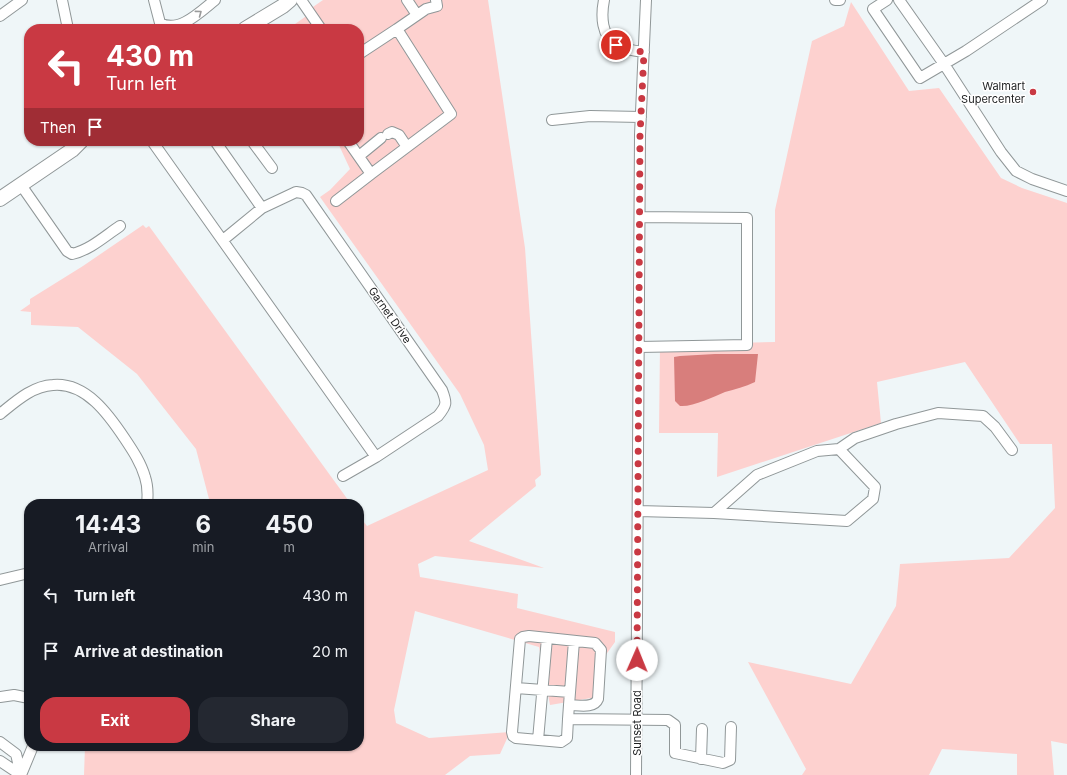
<!DOCTYPE html>
<html lang="en">
<head>
<meta charset="utf-8">
<style>
  :root { --surface:#171b24; --page:#242831; --text:#f1f3f6; --muted:#9ea1a6; --accent:#c93943 }
  body { margin:0; font-family:Inter,sans-serif; background:var(--page); color:var(--text); height:100vh; display:flex; flex-direction:column; font-size:15px; white-space:nowrap }
  * { box-sizing:border-box; margin:0 }
  p { font-size:13px; color:var(--muted) }
  .icon { flex:none; width:22px; height:22px; fill:none; stroke:currentColor; stroke-width:2; stroke-linecap:round; stroke-linejoin:round }
  .map { position:relative; flex:1; overflow:hidden }
  .panel { position:absolute; left:24px; top:499px; width:340px; height:252px; display:flex; flex-direction:column; background:var(--surface); border-radius:16px; box-shadow:0 1px 3px #0004 }
  .panel>* { flex:none }
  .banner { position:absolute; left:24px; top:24px; width:340px; height:122px; border-radius:16px; box-shadow:0 1px 3px #0004; background:#c93943; color:#fff; overflow:hidden }
  .pin { position:absolute; display:grid; place-items:center; width:34px; height:34px; color:#fff; margin:-17px; border:2px solid #fff; border-radius:50%; box-shadow:0 1px 4px #0007 }
  .me { position:absolute; width:44px; margin:-22px; rotate:1deg; stroke-linejoin:round; filter:drop-shadow(0 0 3px #0008) }
  .turn { display:flex; align-items:center; gap:14px; height:84px; padding:0 16px; font-size:18px }
  .turn .icon { width:52px; height:52px; stroke-width:2.5 }
  .turn b { display:block; font-size:28px; line-height:34px }
  .then { display:flex; align-items:center; height:38px; padding:0 16px; background:#0003; gap:8px; font-size:15px }
  .eta { display:flex; justify-content:space-evenly; align-items:center; height:68px; text-align:center }
  .eta b { font-size:24px; font-weight:700; line-height:28px }
  .primary-button { display:flex; gap:8px; margin-top:auto; padding:8px 16px }
  .primary-button a { flex:1; height:46px; border-radius:16px; background:var(--accent); color:#fff; font-size:16px; font-weight:700; line-height:46px; text-align:center }
  .primary-button a+a { background:var(--page); color:var(--text) }
  ul { padding:0; list-style:none }
  li { display:flex; align-items:center; gap:12px; height:56px; padding:0 16px }
  li div { flex:1 }
  li b { display:block; font-size:15px }
  li em { font-style:normal }
  .map>svg:first-child { display:block }
  .green { fill:#fdd1cf }
  .water { fill:#d87e7c }
  .lines { fill:none; stroke-linecap:round; stroke-linejoin:round }
  .minor-casing { stroke:#909798; stroke-width:12 }
  .highway-casing { stroke:#909798; stroke-width:16 }
  .minor { stroke:#fff; stroke-width:10 }
  .highway { stroke:#fff; stroke-width:14 }
  .oneway { stroke:#9a9b9b }
  .route { stroke:#c93943; stroke-width:7; stroke-dasharray:0 12.6 }
  .poi-dot { fill:#c93943; stroke:#fff; stroke-width:1.5 }
  .labels { text-anchor:middle; stroke-width:3; stroke-linejoin:round; paint-order:stroke }
  .poi-label { font-size:11px; fill:#1e2021; stroke:#fff; text-anchor:end }
  .street-label { font-size:11px; fill:#1e2021; stroke:#fff }
</style>
</head>
<body>
<div class="map">
<svg width="1067" height="775" viewBox="0 0 1067 775">
  <rect width="100%" height="100%" fill="#eff6f8"/>
  <path class="green" d="M323 0H488L525 248 541 475 535 480 536 486 469 541 544 568 435 556 418 564 420 577 518 594 517 608 615 632V642L600 663 603 696 550 705 539 647 415 611 394 710 396 723 429 738 510 732 500 754 470 756 445 775H84L85 746H359V516L367 526 488 470 484 445 460 394 320 197 330 190 350 169 337 141H359V29H288L312 12 310 9Z
    M851 2 909 91 939 88 1001 178 1022 188 1067 203V744L1051 741 1054 775H1017V754L942 749 929 775H802L806 769 748 662 851 684 896 606 900 564 1009 558 1055 508 1052 444H1020L965 362 877 382 881 423 717 477 718 433H659L660 345 775 342V210L812 41 844 26Z
    M143 225 146 228 149 226 351 504H209V499L196 449 137 374 78 327 31 325V312L20 311 30 304V299L83 266Z"/>
  <path class="water" d="M715 354H758L755 382C745 387 735 389 725 392 713 397 693 407 680 406L675 401 674 357 680 356Z"/>
  <g class="lines">
    <defs>
      <path id="minor" d="M62 0 68 29
        M154 0 160 23C179 34 201 11 215 0
        M301 0 321 29
        M407 0 417 15
        M604 0C601 15 601 37 617 45 625 50 635 51 644 52
        M835 0H840
        M887 0 873 9 920 78 966 51 1042 0
        M899 0 944 64 1001 152 1016 171 1032 179 1067 191
        M0 16 22 0
        M397 29 426 9 437 6 436 0
        M552 120 590 116 641 117
        M388 134 392 132 399 135 407 147
        M152 141 376 457
        M215 141 262 208
        M252 141 272 168
        M348 141 371 174 451 114 397 29 359 54
        M359 156 381 138
        M21 185 67 251 72 254C90 250 105 236 120 226
        M336 201 371 174
        M223 240 262 208 296 192 302 193 306 195 442 390C447 403 447 405 438 416L376 457 343 476
        M639 347 747 345V218L640 217
        M0 414C15 402 32 386 53 385 86 382 109 415 125 439 133 451 141 463 145 477 148 486 148 495 147 504
        M839 449 855 438 896 424 938 413 983 416 995 427 1012 450
        M638 511 714 513 847 521 873 499 875 487 839 449 817 451 757 475 714 513
        M0 580 29 573
        M516 688 570 692
        M0 697 14 695 29 698
        M569 705 574 641
        M568 719 569 705C578 705 594 709 598 699L601 650 595 643 529 636 523 637 520 639 512 732 513 736 516 738 561 742 567 738 568 719 668 720 675 725V753L723 763 730 760 731 727
        M538 740 547 638
        M0 742 16 754 21 775
        M701 759 702 729
        M0 761 21 775
        M21 775 33 746
        M636 775 640 135 646 0"/>
      <path id="highway" d="M245 29 283 6 290 0
        M0 199 72 150 81 141"/>
    </defs>
    <use href="#minor" class="minor-casing"/>
    <use href="#highway" class="highway-casing"/>
    <use href="#minor" class="minor"/>
    <use href="#highway" class="highway"/>
  </g>
  <defs><path id="oneway-chevron" d="M-2-3.5L2.5 0L-2 3.5" fill="none" stroke-width="1.6" stroke-linecap="round" stroke-linejoin="round"/></defs>
  <use class="oneway" href="#oneway-chevron" transform="translate(199 13) rotate(-37)"/>
  <g class="lines">
    <path class="route" d="M616 45 629 50 644 52 640 135 637 660"/>
  </g>
  <circle class="poi-dot" cx="1033" cy="92" r="4"/>
  <g class="labels">
    <g class="poi-label">
      <text x="1025" y="90">Walmart<tspan x="1025" dy="13">Supercenter</tspan></text>
    </g>
    <g class="street-label">
      <text transform="translate(390 315) rotate(55)" y="4">Garnet Drive</text>
      <text transform="translate(637 723) rotate(-90)" y="4">Sunset Road</text>
    </g>
  </g>
</svg>
<div class="pin" style="left:616px;top:45px;background:#d93025"><svg class="icon" aria-label="arrive" viewBox="0 0 24 24"><path d="M6 21V4h12l-3 4 3 4H6"/></svg></div>
<svg class="me" style="left:637px;top:660px" viewBox="-20 -20 40 40"><circle r="19" fill="#fff"/><path d="M0-13L10 11 0 6-10 11z" fill="#c93943"/></svg>
<div class="banner">
<div class="turn"><svg class="icon" aria-label="left" viewBox="0 0 24 24"><path d="M17 20v-9H6M10 6l-5 5 5 5"/></svg><div><b>430 m</b>Turn left</div></div>
<div class="then">Then<svg class="icon" aria-label="arrive" viewBox="0 0 24 24"><path d="M6 21V4h12l-3 4 3 4H6"/></svg></div>
</div>
<section class="panel">
<div class="eta">
<div><b>14:43</b><p>Arrival</p></div>
<div><b>6</b><p>min</p></div>
<div><b>450</b><p>m</p></div>
</div>
<ul>
<li><svg class="icon" aria-label="left" viewBox="0 0 24 24"><path d="M17 20v-9H6M10 6l-5 5 5 5"/></svg><div><b>Turn left</b></div><em>430 m</em></li>
<li><svg class="icon" aria-label="arrive" viewBox="0 0 24 24"><path d="M6 21V4h12l-3 4 3 4H6"/></svg><div><b>Arrive at destination</b></div><em>20 m</em></li>
</ul>
<div class="primary-button"><a>Exit</a><a>Share</a></div>
</section>
</div>
</body>
</html>
